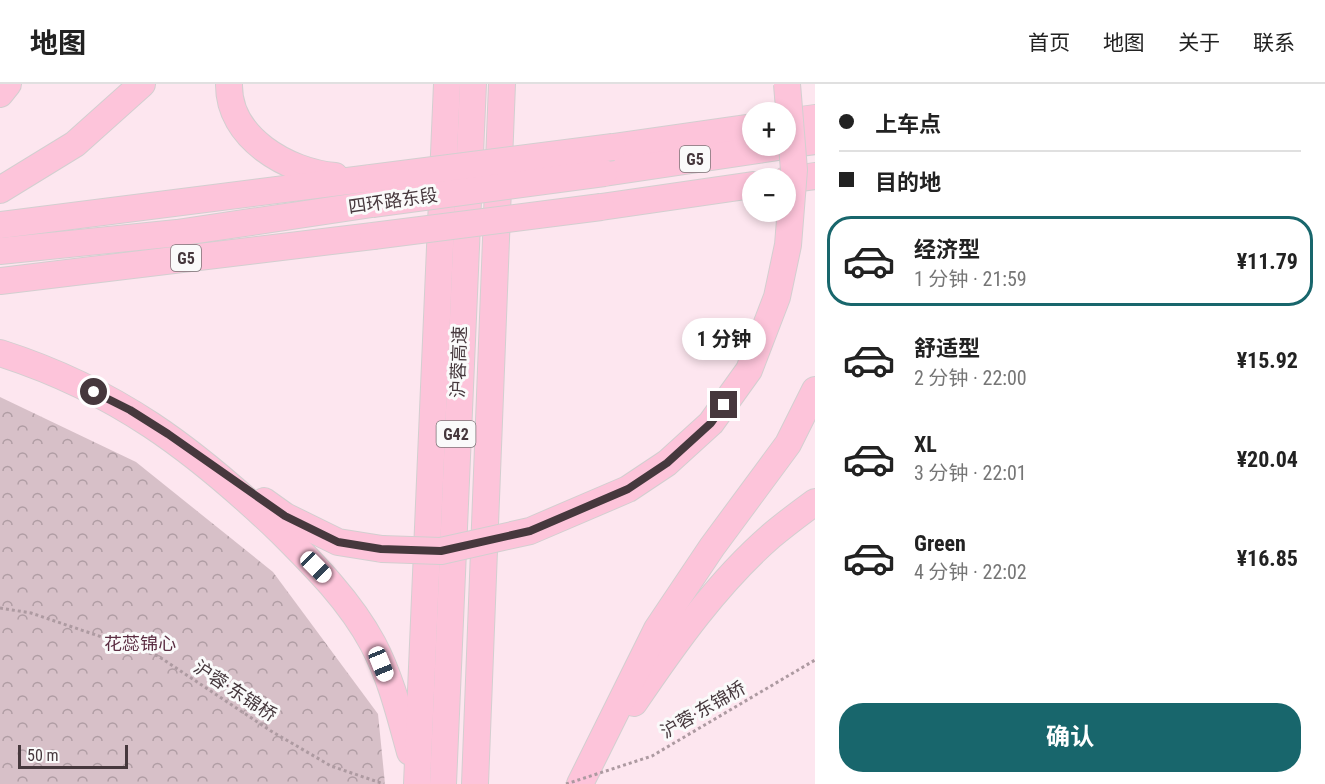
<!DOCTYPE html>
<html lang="zh">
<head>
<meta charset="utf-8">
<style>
	:root { --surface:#fff; --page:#f2f2f2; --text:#222; --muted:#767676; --line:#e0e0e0; --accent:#18666c }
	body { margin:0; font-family:"Roboto Condensed","Noto Sans SC",sans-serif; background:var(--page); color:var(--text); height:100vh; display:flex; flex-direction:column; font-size:22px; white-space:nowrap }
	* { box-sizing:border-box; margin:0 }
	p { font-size:20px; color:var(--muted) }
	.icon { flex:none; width:33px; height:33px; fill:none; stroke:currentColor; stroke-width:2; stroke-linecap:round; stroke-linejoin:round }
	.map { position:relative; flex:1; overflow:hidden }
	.drawer { display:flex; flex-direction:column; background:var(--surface); width:510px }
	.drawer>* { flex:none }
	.hud { display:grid; align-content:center; height:132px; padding:0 24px; background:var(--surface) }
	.buttons { position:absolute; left:742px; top:18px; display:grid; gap:12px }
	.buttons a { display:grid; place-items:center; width:54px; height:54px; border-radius:50%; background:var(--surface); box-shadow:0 3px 9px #0003; font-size:30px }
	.scale { position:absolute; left:18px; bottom:15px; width:110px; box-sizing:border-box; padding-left:6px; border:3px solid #46383d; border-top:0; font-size:16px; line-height:21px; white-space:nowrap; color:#46383d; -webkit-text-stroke:4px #fafafa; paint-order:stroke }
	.end { position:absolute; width:27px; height:27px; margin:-14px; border:8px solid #46383d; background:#fff; box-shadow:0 0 0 3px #fff }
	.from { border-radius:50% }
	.bubble { position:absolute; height:42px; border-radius:21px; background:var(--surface); box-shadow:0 3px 9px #0003; font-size:20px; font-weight:700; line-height:42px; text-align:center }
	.car { position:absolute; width:18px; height:36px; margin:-18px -9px; border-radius:8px; box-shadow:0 0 4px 2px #0007; background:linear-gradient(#fff 24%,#345 0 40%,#fff 0 76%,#345 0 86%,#fff 0) }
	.hud b { display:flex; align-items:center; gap:21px; height:57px; font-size:22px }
	.hud b+b { border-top:2px solid var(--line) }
	.hud i { width:15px; height:15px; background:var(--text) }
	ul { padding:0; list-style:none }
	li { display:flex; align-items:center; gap:18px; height:90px; margin:0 12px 9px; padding:0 12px; border:3px solid transparent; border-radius:24px }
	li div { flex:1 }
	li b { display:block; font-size:22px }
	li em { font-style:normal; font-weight:700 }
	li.selected { border-color:var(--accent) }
	li>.icon { width:54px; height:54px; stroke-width:1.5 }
	.action { display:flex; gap:12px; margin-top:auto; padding:12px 24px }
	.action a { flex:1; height:69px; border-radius:24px; background:var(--accent); color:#fff; font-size:24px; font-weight:700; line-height:69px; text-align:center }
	header { display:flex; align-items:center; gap:36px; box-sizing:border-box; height:84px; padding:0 30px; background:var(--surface); border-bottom:2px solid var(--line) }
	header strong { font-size:28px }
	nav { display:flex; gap:33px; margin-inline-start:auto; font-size:21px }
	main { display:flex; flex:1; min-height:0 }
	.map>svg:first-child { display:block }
	.forest { fill:url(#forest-crowns) }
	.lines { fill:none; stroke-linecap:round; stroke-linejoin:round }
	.highway-casing { stroke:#d3cfd0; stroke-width:28 }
	.path { stroke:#ad9aa1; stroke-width:3; stroke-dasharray:3 3; stroke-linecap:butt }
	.highway { stroke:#fdc4da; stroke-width:26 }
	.highway-bridge-casing { stroke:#d3cfd0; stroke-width:28; stroke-linecap:butt }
	.path-bridge { stroke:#ad9aa1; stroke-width:3; stroke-dasharray:3 3; stroke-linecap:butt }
	.highway-bridge { stroke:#fdc4da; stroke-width:26 }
	.route { stroke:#46383d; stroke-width:8 }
	.labels { text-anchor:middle; stroke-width:6; stroke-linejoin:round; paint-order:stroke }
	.shield { fill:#fafafa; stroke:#7c7276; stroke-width:1.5 }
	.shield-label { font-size:16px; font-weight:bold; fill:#46383d }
	.street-label { font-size:18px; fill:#46383d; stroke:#fafafa }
	.park-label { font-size:18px; fill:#5b2d42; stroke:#fafafa }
</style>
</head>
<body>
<header>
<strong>地图</strong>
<nav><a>首页</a><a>地图</a><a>关于</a><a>联系</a></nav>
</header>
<main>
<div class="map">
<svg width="815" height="700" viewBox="0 0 815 700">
	<defs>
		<pattern id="forest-crowns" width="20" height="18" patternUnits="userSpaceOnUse" patternTransform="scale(1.5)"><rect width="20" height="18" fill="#d7c0c8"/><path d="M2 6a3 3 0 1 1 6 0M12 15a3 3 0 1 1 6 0" fill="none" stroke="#b09da4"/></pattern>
	</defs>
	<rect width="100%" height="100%" fill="#fde6ef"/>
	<!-- forest -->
	<path class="forest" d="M0,313L136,378L273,488L378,630L385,700H0Z"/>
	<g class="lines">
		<!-- highway casing -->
		<g class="highway-casing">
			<g id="highway">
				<path d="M229,0C228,54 288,88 335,92"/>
				<path d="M0,10L8,0"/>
				<path d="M786,38L815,34"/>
				<path d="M786,61L815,57"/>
				<path d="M613,63L753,43"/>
				<path d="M604,89L785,62"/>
				<path d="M786,96L815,92"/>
				<path d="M0,106L75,60L142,0"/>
				<path d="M601,123L753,101"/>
				<path d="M0,141L371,94"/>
				<path d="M0,167L177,149L372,120"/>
				<path d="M0,197L373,152"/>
				<path d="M0,269C116,306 194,365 281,448C315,482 350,517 373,560C391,594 400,632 410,668"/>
				<path d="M264,417L285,432L338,458L382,465"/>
				<path d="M634,619C674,560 717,499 771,452C785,440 800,429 815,418"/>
				<path d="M417,700L447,0"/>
				<path d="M443,700L473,0"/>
				<path d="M475,700L502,0"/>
				<path d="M580,700L657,545L712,463L788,360L815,306"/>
			</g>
		</g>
		<!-- path -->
		<path class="path" d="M0,524L31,529L158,572L271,647L331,682L384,700"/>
		<!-- highway -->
		<use href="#highway" class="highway"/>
		<!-- highway-bridge casing -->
		<g class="highway-bridge-casing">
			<g id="highway-bridge">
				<path d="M371,94L613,63"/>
				<path d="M372,120L604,89"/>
				<path d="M373,152L601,123"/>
				<path d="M382,465L441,467L530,447L628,405L667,379L711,339L749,286L777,213L788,161L794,86L787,0"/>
			</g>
		</g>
		<!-- path-bridge -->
		<path class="path-bridge" d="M566,700L652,672L815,576"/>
		<!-- highway-bridge -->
		<use href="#highway-bridge" class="highway-bridge"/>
	</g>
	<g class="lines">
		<!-- route -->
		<path class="route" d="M94,308L130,326L168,350L285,432L338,458L381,465L441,467L530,447L628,405L667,379L711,339L724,321"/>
	</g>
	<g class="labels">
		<!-- shield labels -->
		<g class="shield">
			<rect x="680" y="62" width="30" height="26" rx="4.5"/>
			<rect x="171" y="161" width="30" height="26" rx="4.5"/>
			<rect x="436.5" y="337" width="39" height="26" rx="4.5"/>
		</g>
		<g class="shield-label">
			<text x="695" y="81">G5</text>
			<text x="186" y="180">G5</text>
			<text x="456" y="356">G42</text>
		</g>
		<!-- street labels -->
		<g class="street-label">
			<text transform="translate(393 117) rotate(-8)" y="6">四环路东段</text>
			<text transform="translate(459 278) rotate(-88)" y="6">沪蓉高速</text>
			<text transform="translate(235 607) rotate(33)" y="6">沪蓉·东锦桥</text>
			<text transform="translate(703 626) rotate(-30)" y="6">沪蓉·东锦桥</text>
		</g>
		<!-- park labels -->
		<g class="park-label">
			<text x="140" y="566">花蕊锦心</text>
		</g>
	</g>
</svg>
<div class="buttons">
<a>+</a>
<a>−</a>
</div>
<div class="scale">50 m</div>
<i class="end from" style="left:94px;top:308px"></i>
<i class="end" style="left:724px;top:321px"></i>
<div class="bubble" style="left:682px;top:234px;width:84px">1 分钟</div>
<i class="car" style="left:316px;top:483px;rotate:135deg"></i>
<i class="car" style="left:381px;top:580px;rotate:158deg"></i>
</div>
<section class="drawer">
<div class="hud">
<b><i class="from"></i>上车点</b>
<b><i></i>目的地</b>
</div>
<ul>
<li class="selected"><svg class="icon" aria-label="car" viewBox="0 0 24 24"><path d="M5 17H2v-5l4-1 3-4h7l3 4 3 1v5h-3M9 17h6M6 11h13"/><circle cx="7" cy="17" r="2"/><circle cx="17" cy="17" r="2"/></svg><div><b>经济型</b><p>1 分钟 · 21:59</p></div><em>¥11.79</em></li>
<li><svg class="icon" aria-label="car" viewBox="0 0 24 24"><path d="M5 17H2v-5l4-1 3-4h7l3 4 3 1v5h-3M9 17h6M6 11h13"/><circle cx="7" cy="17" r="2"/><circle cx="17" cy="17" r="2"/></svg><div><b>舒适型</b><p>2 分钟 · 22:00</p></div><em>¥15.92</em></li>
<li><svg class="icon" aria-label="car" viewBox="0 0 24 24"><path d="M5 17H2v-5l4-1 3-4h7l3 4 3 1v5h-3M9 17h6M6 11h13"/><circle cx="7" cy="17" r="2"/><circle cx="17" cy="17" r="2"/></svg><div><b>XL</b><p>3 分钟 · 22:01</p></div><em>¥20.04</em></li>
<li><svg class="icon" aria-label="car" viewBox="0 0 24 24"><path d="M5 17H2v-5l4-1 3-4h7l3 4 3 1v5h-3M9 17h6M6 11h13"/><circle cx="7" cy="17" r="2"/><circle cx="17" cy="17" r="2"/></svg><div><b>Green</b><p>4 分钟 · 22:02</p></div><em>¥16.85</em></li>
</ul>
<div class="action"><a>确认</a></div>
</section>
</main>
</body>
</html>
